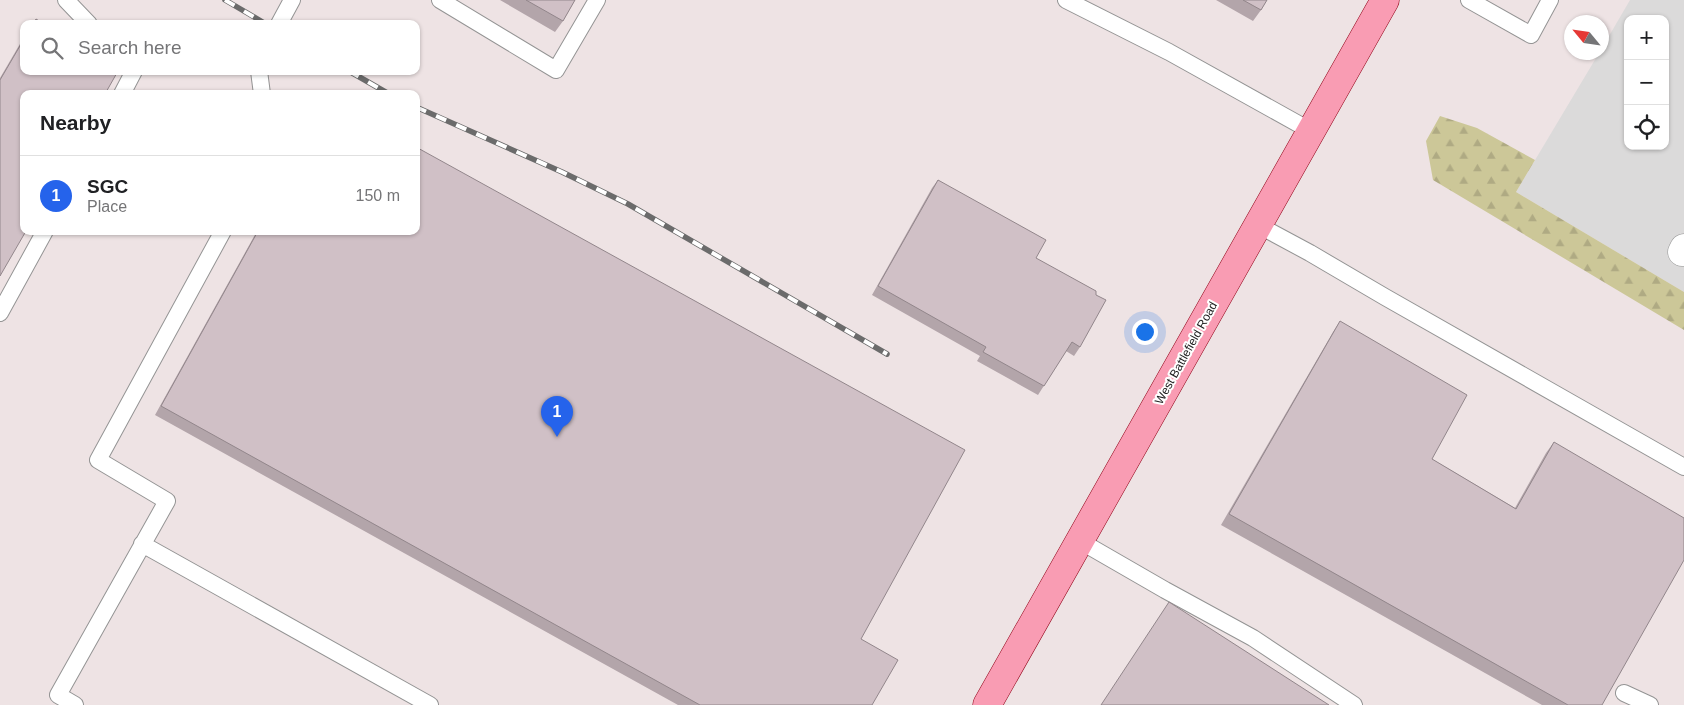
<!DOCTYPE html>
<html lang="en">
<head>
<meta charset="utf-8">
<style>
  body { margin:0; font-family:Arial,sans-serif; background:#f6f6f6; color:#202124 }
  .controls { position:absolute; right:15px; top:15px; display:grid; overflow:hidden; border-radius:10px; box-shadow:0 1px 4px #0004 }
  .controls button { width:45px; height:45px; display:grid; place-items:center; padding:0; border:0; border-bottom:1px solid #e0e0e0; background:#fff; color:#202124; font:25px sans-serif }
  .compass { position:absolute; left:1564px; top:15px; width:45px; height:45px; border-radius:50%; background:#fff; box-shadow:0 1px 4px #0004; rotate:299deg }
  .you { position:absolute; left:1144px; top:331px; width:18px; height:18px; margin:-12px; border:4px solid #fff; border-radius:50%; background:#1a73e8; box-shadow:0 0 0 8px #1a73e833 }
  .badge { display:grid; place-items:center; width:32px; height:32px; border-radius:50%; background:#2563eb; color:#fff; font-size:16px; font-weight:700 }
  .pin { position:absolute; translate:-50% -41px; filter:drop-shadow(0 1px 2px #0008) }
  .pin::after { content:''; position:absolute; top:26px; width:18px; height:15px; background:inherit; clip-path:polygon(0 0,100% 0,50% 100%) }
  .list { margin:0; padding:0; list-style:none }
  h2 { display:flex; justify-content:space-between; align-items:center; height:65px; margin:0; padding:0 20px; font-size:21px }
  h2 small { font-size:16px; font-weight:400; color:#757577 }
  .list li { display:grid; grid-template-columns:32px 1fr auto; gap:15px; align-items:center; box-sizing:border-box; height:80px; padding:0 20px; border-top:1px solid #e0e0e0 }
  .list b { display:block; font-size:19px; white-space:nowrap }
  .list p { margin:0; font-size:16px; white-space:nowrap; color:#757577 }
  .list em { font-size:16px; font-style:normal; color:#757577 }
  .icon { flex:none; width:28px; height:28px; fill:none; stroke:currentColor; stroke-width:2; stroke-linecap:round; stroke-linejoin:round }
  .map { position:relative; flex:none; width:1684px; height:705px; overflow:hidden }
  .search { position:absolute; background:#fff; box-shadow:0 1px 4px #0004; left:20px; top:20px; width:400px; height:55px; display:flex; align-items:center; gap:12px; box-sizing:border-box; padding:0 18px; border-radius:10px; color:#757577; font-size:19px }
  .panel { position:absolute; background:#fff; box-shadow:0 1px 4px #0004; left:20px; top:90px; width:400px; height:145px; border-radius:10px }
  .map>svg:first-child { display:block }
  .residential { fill:#dbdada; fill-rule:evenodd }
  .forest { fill:url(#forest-firs) }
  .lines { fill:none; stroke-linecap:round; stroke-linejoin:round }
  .lane-casing { stroke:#949494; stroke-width:18 }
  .street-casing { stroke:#949494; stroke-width:29 }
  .primary-casing { stroke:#910418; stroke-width:29 }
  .lane { stroke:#fff; stroke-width:16 }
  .street { stroke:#fff; stroke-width:28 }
  .primary { stroke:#f99cb3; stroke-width:28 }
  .rail-casing { stroke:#6b6b6b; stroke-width:5.5 }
  .rail { stroke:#fff; stroke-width:4; stroke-dasharray:11; stroke-linecap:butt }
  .wall { fill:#b3a5aa }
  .building { fill:#d0c0c6; stroke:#92868b }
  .labels { text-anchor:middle; stroke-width:4; stroke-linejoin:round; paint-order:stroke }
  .street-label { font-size:12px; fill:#1d1d1d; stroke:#fff }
</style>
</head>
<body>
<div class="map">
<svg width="1684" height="705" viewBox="0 0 1684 705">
  <defs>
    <pattern id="forest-firs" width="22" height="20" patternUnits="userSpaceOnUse" patternTransform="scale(1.25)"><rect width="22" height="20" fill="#ccc798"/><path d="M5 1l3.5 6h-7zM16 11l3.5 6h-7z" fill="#afaa83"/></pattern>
  </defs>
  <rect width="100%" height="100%" fill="#eee3e4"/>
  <path class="residential" d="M1630 0H1684V292L1516 192 1599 53 1602 52V48ZM1628 19H1665V146H1628Z"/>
  <path class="forest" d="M1440 116 1477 128 1535 160 1516 192 1684 292V330L1433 180 1426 141Z"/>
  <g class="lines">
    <g class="lane-casing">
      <path id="lane" d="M66 0 89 24
        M440 0 556 70 597 0
        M1066 0 1169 52 1311 131
        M1469 0 1531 35 1550 0
        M279 24 292 0
        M259 71 262 94
        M122 94 134 71
        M1258 225 1310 253 1385 297 1684 467
        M0 313 45 231
        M1080 541 1165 590 1253 638 1354 705
        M142 544 430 705
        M1624 693 1650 705
        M75 705 58 695 167 501 98 460 223 231"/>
    </g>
    <g class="street-casing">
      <path id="street" d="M1682 252 1684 248"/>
    </g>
    <g class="primary-casing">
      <path id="primary" d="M987 705 1385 0"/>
    </g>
    <use href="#lane" class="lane"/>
    <use href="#street" class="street"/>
    <use href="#primary" class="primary"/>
    <g class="rail-casing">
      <path id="rail" d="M225 0 266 24
        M349 71 389 94
        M416 107 562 172 628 204 887 354"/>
    </g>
    <use href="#rail" class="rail"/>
  </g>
  <path class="wall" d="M500 0H575L563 21 555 32Z
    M1216 0H1267L1261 10 1253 21Z
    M24 37V71L0 276V78Z
    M938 180 1036 258 1080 347 1074 356 1066 351 1038 395 977 361 980 356 872 295 932 188Z
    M257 231H416L861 639 872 705H678L155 415Z
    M1340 321 1432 459 1515 508 1546 453 1554 442 1602 705H1542L1221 525 1333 332Z"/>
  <path class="building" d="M526 0H575L563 21Z
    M1243 0H1267L1261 10Z
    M36 19 44 24H33Z
    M24 39V71H118L105 94H24V231H26L0 276V80Z
    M416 147 965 450 861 639 898 660 872 705H700L161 406 258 231H416Z
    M938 180 1046 240 1036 258 1096 291V295L1106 300 1080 347 1072 342 1044 386 983 352 986 347 878 286Z
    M1340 321 1467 395 1432 459 1516 509 1554 442 1684 518V560L1602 705H1568L1229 514Z
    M1169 602 1329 705H1101Z"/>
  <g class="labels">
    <g class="street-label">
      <text transform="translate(1186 353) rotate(-61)" y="4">West Battlefield Road</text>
    </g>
  </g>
</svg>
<div class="controls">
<button>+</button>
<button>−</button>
<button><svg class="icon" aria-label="locate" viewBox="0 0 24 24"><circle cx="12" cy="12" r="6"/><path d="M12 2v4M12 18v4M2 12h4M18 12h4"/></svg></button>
</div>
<svg class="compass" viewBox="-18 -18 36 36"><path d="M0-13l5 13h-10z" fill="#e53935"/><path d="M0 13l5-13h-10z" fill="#757577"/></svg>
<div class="you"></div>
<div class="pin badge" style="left:557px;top:437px">1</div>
<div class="search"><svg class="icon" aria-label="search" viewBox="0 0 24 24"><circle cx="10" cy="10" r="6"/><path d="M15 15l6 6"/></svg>Search here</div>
<section class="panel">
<h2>Nearby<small></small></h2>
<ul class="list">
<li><span class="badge">1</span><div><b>SGC</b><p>Place</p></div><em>150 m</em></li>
</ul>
</section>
</div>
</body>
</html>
